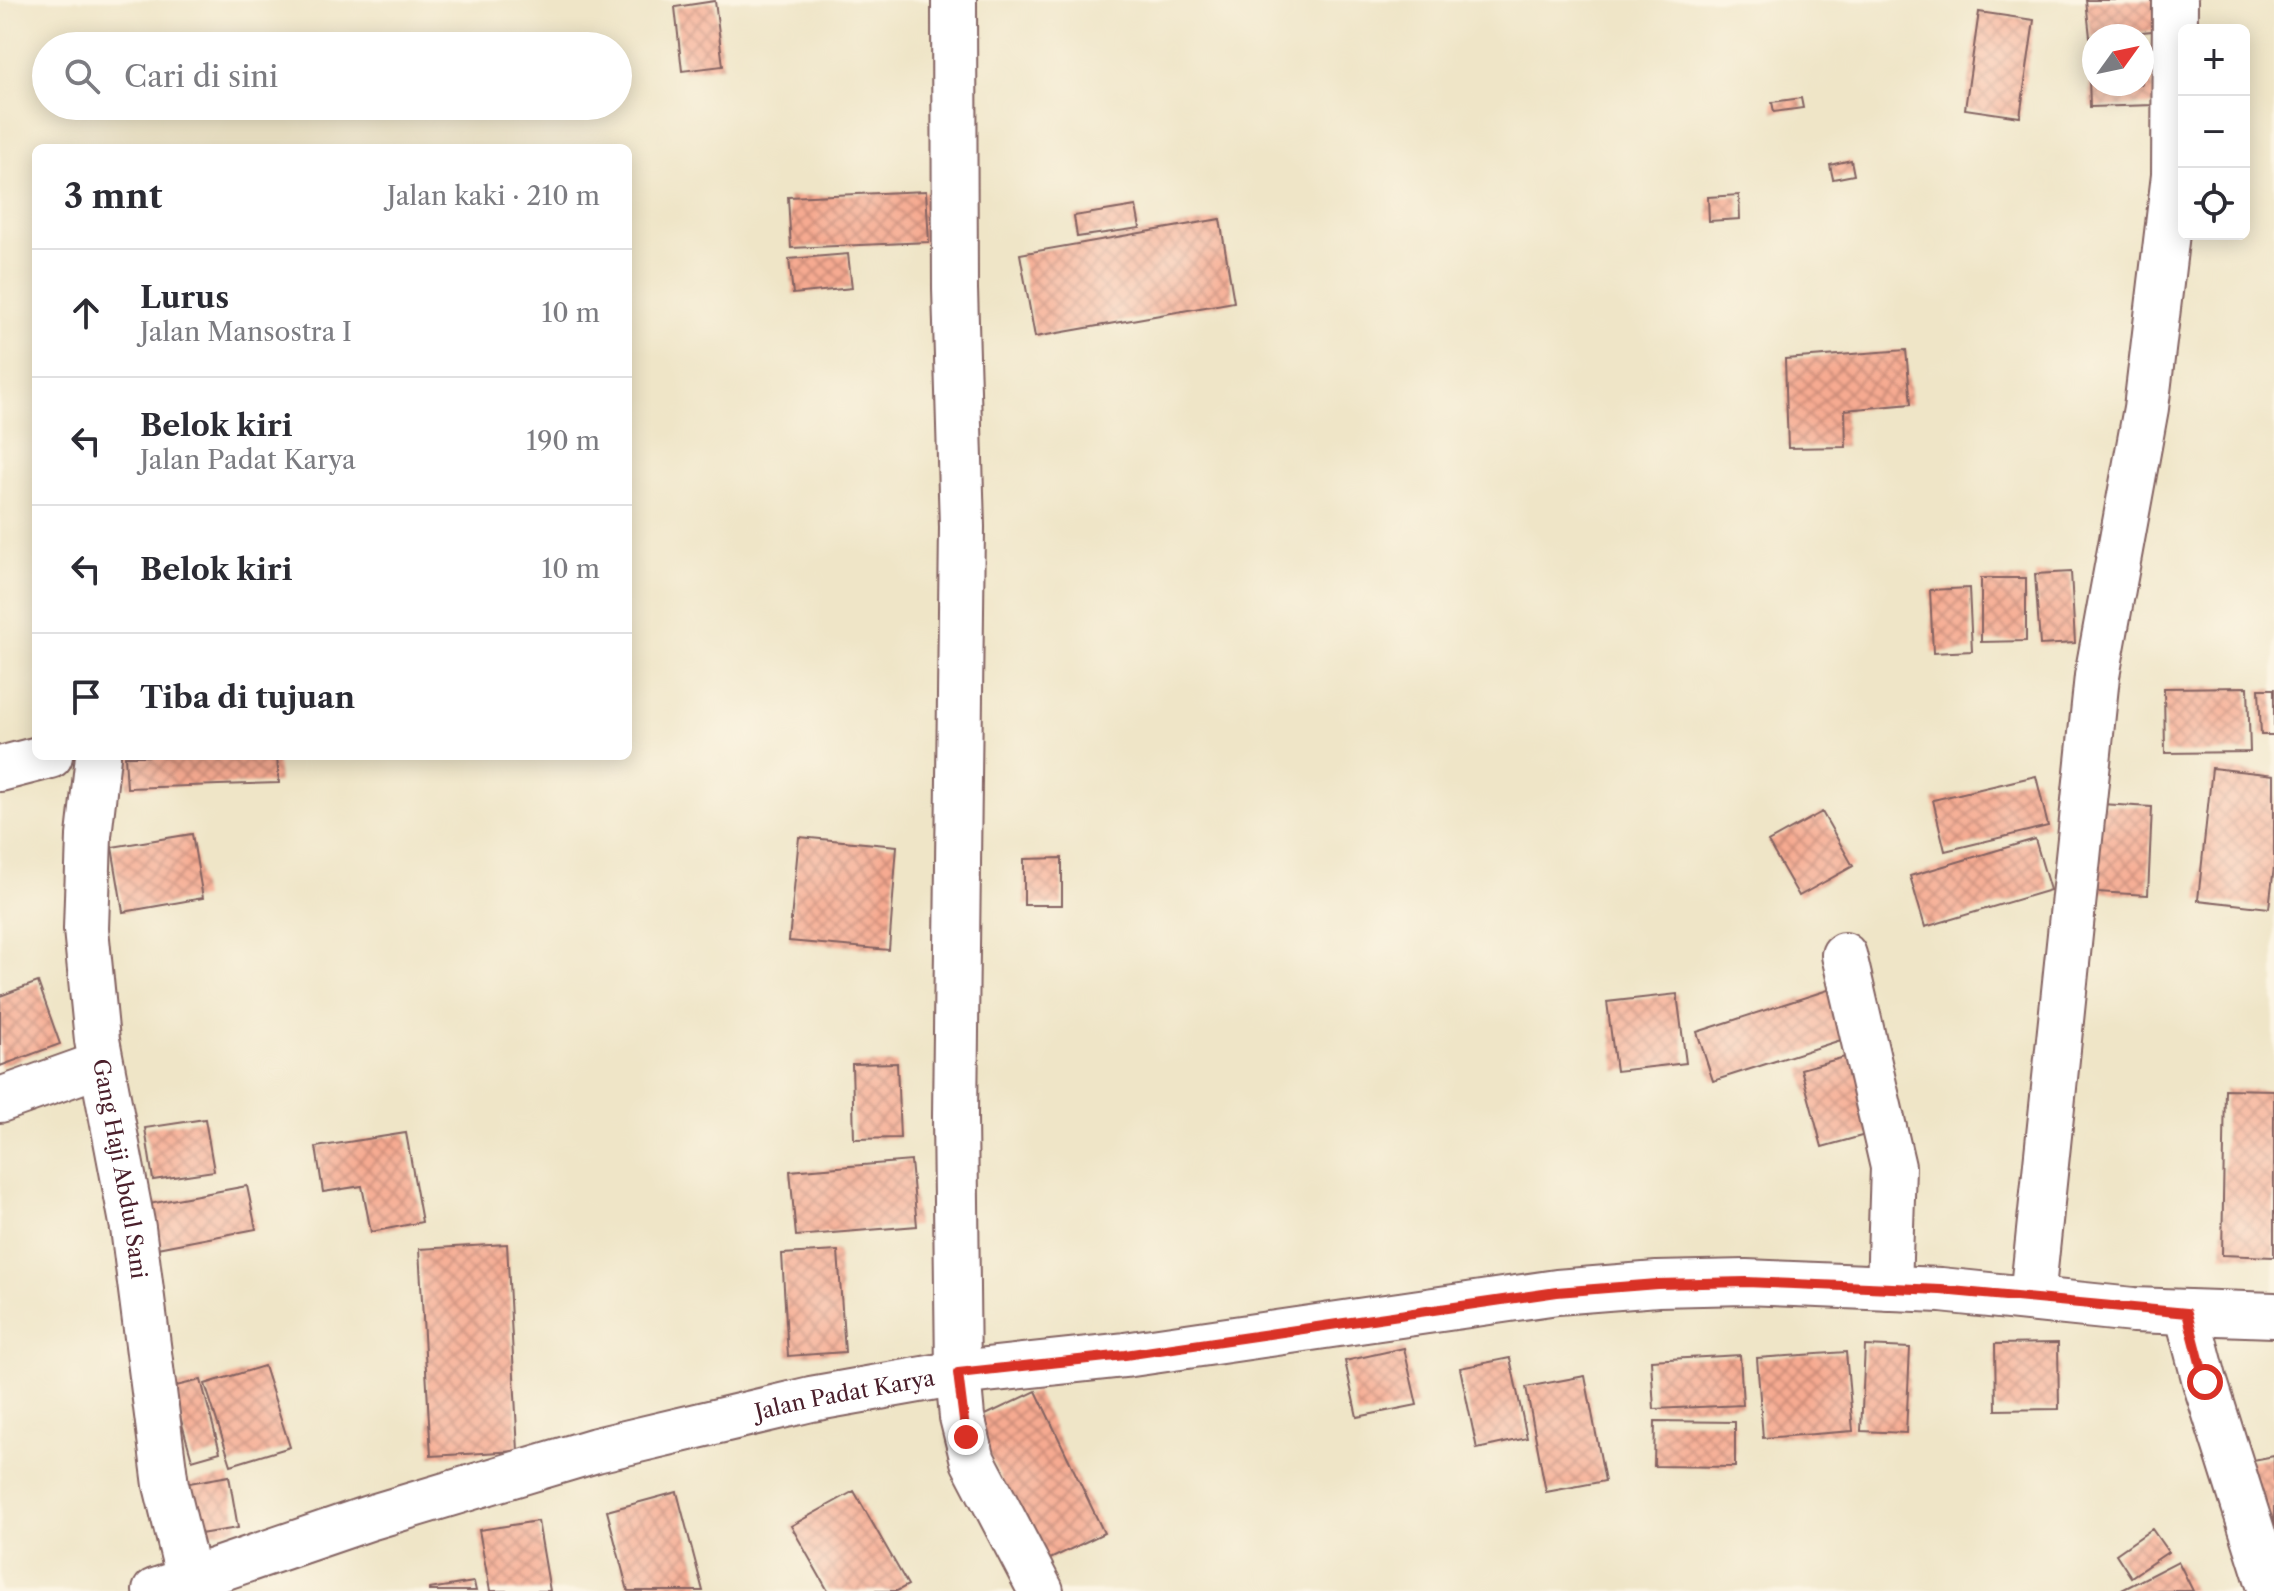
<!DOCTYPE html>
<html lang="id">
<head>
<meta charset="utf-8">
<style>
  body { margin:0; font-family:"Libre Caslon Text",serif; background:#f2f2f3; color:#2b2b33 }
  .controls { position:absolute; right:24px; top:24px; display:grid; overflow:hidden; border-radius:12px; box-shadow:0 4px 20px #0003 }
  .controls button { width:72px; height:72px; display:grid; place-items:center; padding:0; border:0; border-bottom:2px solid #e1e1e2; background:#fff; color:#2b2b33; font:40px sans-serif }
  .compass { position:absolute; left:2082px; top:24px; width:72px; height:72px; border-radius:50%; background:#fff; box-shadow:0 4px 20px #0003; rotate:57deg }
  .stop { position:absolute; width:24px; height:24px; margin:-18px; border:6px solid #d93025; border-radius:50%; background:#fff }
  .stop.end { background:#d93025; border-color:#fff; box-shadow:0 2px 8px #0008 }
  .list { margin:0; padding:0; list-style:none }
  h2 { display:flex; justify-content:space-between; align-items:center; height:104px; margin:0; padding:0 32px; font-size:34px }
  h2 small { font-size:26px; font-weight:400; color:#7c7c81 }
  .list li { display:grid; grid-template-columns:52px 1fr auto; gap:24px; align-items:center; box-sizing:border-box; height:128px; padding:0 32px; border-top:2px solid #e1e1e2 }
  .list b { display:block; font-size:30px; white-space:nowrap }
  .list p { margin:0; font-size:26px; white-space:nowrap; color:#7c7c81 }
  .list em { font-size:26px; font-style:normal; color:#7c7c81 }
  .icon { flex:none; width:44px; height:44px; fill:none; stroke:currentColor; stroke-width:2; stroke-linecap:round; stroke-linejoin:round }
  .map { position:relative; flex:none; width:2274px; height:1591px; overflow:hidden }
  .search { position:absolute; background:#fff; box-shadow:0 4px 20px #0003; left:32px; top:32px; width:600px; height:88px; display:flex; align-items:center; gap:20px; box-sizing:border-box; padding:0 28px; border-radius:44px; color:#7c7c81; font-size:30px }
  .panel { position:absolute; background:#fff; box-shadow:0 4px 20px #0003; left:32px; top:144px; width:600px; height:616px; border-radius:12px }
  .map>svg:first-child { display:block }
  .building { fill:url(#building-cross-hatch) }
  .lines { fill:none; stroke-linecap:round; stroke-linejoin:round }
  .minor-casing { stroke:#846462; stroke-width:48 }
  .major-casing { stroke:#846462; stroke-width:48 }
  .minor { stroke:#fff; stroke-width:44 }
  .major { stroke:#fff; stroke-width:44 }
  .route { stroke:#d93025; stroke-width:10 }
  .labels { text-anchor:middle; stroke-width:8; stroke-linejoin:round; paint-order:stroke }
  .street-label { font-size:22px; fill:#4a1f2b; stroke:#fcf5e5 }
</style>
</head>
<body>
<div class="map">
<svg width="2274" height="1591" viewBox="0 0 2274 1591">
  <defs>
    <pattern id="building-cross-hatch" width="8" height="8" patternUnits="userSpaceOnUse" patternTransform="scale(2)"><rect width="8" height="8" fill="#f6aa91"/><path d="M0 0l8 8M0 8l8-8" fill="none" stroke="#c98a77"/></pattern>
  </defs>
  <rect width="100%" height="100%" fill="#fcf5e5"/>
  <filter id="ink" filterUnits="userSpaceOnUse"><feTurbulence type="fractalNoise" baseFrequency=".0125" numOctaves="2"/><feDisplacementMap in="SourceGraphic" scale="16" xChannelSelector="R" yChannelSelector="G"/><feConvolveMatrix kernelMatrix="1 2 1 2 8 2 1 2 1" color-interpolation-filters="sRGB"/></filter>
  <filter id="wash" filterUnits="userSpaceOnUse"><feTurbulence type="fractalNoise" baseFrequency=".006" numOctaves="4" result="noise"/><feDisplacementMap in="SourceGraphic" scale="32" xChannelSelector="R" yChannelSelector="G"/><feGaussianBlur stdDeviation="1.8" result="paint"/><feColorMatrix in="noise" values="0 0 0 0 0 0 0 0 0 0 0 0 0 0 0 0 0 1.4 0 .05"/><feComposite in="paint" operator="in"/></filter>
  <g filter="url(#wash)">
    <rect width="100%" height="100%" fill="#efe5c7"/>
    <g id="blocks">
      <path class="building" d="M2086 0H2159L2162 30 2090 37Z
        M715 1 723 66 682 71 675 7Z
        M1979 12 2034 20 2020 117 1965 109Z
        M2142 47H2152L2154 105 2090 107 2088 48H2094V84H2142Z
        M1801 98 1803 108 1774 112 1772 102Z
        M1851 160 1854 175 1833 179 1830 165Z
        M926 191 929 242 791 248 788 197Z
        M1739 195 1740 219 1709 221 1708 197Z
        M1136 206 1140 228 1077 237 1074 216Z
        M1220 219 1234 302 1035 337 1020 254Z
        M848 254 852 288 793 294 789 259Z
        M1906 350 1911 404 1845 410 1846 447 1788 448 1785 359Z
        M2071 572 2075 643 2040 645 2035 574Z
        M1981 578H2026V641L1981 642Z
        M1969 588 1972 651 1933 653 1930 590Z
        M2248 687 2250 752 2165 753 2164 688Z
        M2259 689H2274V735H2261Z
        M125 756H277L279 783 127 788Z
        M2212 768 2274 775V867L2269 908 2198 900Z
        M2036 776 2048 826 1945 851 1933 800Z
        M2101 804 2152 807 2148 895 2097 892Z
        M1822 812 1853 866 1799 896 1768 842Z
        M192 834 203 898 123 912 112 847Z
        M799 837 897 846 889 950 789 941Z
        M2035 839 2050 890 1925 927 1910 876Z
        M1062 858V905H1024V859Z
        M38 982 60 1044 0 1066V996Z
        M1831 989 1847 1038 1713 1081 1697 1032Z
        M1677 994 1686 1063 1616 1071 1607 1002Z
        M1856 1054 1876 1132 1822 1147 1801 1069Z
        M897 1063 900 1138 854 1139 852 1064Z
        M2225 1089 2274 1090V1257L2222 1255Z
        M205 1119 214 1171 153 1180 145 1128Z
        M406 1133 422 1222 371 1232 362 1186 323 1192 316 1147Z
        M911 1161 917 1226 796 1236 790 1171Z
        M247 1186 256 1229 157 1248 149 1204Z
        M507 1244 518 1451 431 1456 419 1249Z
        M838 1251 845 1352 788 1356 782 1254Z
        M2058 1343 2059 1409 1996 1410 1995 1344Z
        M1865 1346 1910 1348 1906 1433 1861 1431Z
        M1404 1348 1417 1405 1357 1417 1345 1361Z
        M1846 1352 1853 1431 1763 1438 1757 1358Z
        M1740 1355 1743 1405 1654 1409 1651 1360Z
        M1510 1358 1527 1438 1477 1449 1460 1368Z
        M264 1366 290 1447 231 1465 205 1384Z
        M1585 1376 1605 1481 1546 1492 1526 1387Z
        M201 1380 220 1452 192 1460 172 1387Z
        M1036 1391 1104 1533 1042 1563 973 1421Z
        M1655 1421 1735 1422V1467L1654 1466Z
        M2274 1456V1552L2243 1462Z
        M229 1476 238 1528 187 1536 178 1485Z
        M854 1491 908 1585 897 1591H828L791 1526Z
        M677 1492 703 1591H628L607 1511Z
        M538 1521 550 1591H490L479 1530Z
        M2152 1529 2168 1552 2131 1577 2116 1554Z
        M2178 1561 2193 1591H2120Z
        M474 1582 476 1591H429V1589Z"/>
    </g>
  </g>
  <g filter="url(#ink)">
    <use href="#blocks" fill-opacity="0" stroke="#846462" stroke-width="2"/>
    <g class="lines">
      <g class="minor-casing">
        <g id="minor">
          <path d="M954 0 955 289 962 527 955 1116 958 1373 962 1417 973 1461 1041 1591"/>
          <path id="s1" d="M98 756 89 836 86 929 97 1040 133 1228 166 1485 189 1579"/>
          <path d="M0 769 50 756"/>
          <path d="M1844 955 1893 1167 1889 1288"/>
          <path d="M0 1100 101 1064"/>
          <path d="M2032 1298 2097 676 2146 408 2174 175 2175 0"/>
          <path d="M2187 1313 2205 1382 2271 1591"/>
        </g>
      </g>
      <g class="major-casing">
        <g id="major">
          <path id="s2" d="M155 1591 369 1518 596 1450 811 1399 958 1373 1125 1355 1557 1292 1657 1284 1746 1282 1941 1290 2133 1310 2274 1315"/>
        </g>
      </g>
      <use href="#minor" class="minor"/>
      <use href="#major" class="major"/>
    </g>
  </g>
  <g class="lines" filter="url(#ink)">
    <path class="route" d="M966 1437 958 1373 1125 1355 1557 1292 1657 1284 1746 1282 1941 1290 2187 1313 2205 1382"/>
  </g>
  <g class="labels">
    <g class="street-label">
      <text dy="8" stroke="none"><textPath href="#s1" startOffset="416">Gang Haji Abdul Sani</textPath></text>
      <text dy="8" stroke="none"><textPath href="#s2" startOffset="718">Jalan Padat Karya</textPath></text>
    </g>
  </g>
</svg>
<div class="controls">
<button>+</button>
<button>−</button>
<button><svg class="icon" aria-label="locate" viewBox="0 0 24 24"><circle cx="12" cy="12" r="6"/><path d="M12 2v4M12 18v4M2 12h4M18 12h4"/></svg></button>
</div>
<svg class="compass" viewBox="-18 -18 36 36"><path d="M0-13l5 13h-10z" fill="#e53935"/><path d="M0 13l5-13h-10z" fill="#7c7c81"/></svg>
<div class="stop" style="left:2205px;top:1382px"></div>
<div class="stop end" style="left:966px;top:1437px"></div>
<div class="search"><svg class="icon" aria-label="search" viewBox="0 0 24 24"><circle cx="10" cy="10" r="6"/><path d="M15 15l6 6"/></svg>Cari di sini</div>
<section class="panel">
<h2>3 mnt<small>Jalan kaki · 210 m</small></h2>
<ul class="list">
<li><svg class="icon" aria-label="ahead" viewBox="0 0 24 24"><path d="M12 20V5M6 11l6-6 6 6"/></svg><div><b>Lurus</b><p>Jalan Mansostra I</p></div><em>10 m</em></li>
<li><svg class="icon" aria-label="left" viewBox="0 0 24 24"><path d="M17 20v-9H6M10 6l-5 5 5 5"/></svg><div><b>Belok kiri</b><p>Jalan Padat Karya</p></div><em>190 m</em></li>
<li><svg class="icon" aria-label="left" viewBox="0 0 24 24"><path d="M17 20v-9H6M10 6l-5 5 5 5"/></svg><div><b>Belok kiri</b></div><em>10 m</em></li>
<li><svg class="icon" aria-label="arrive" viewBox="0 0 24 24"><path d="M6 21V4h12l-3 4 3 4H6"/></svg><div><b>Tiba di tujuan</b></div></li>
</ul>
</section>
</div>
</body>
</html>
